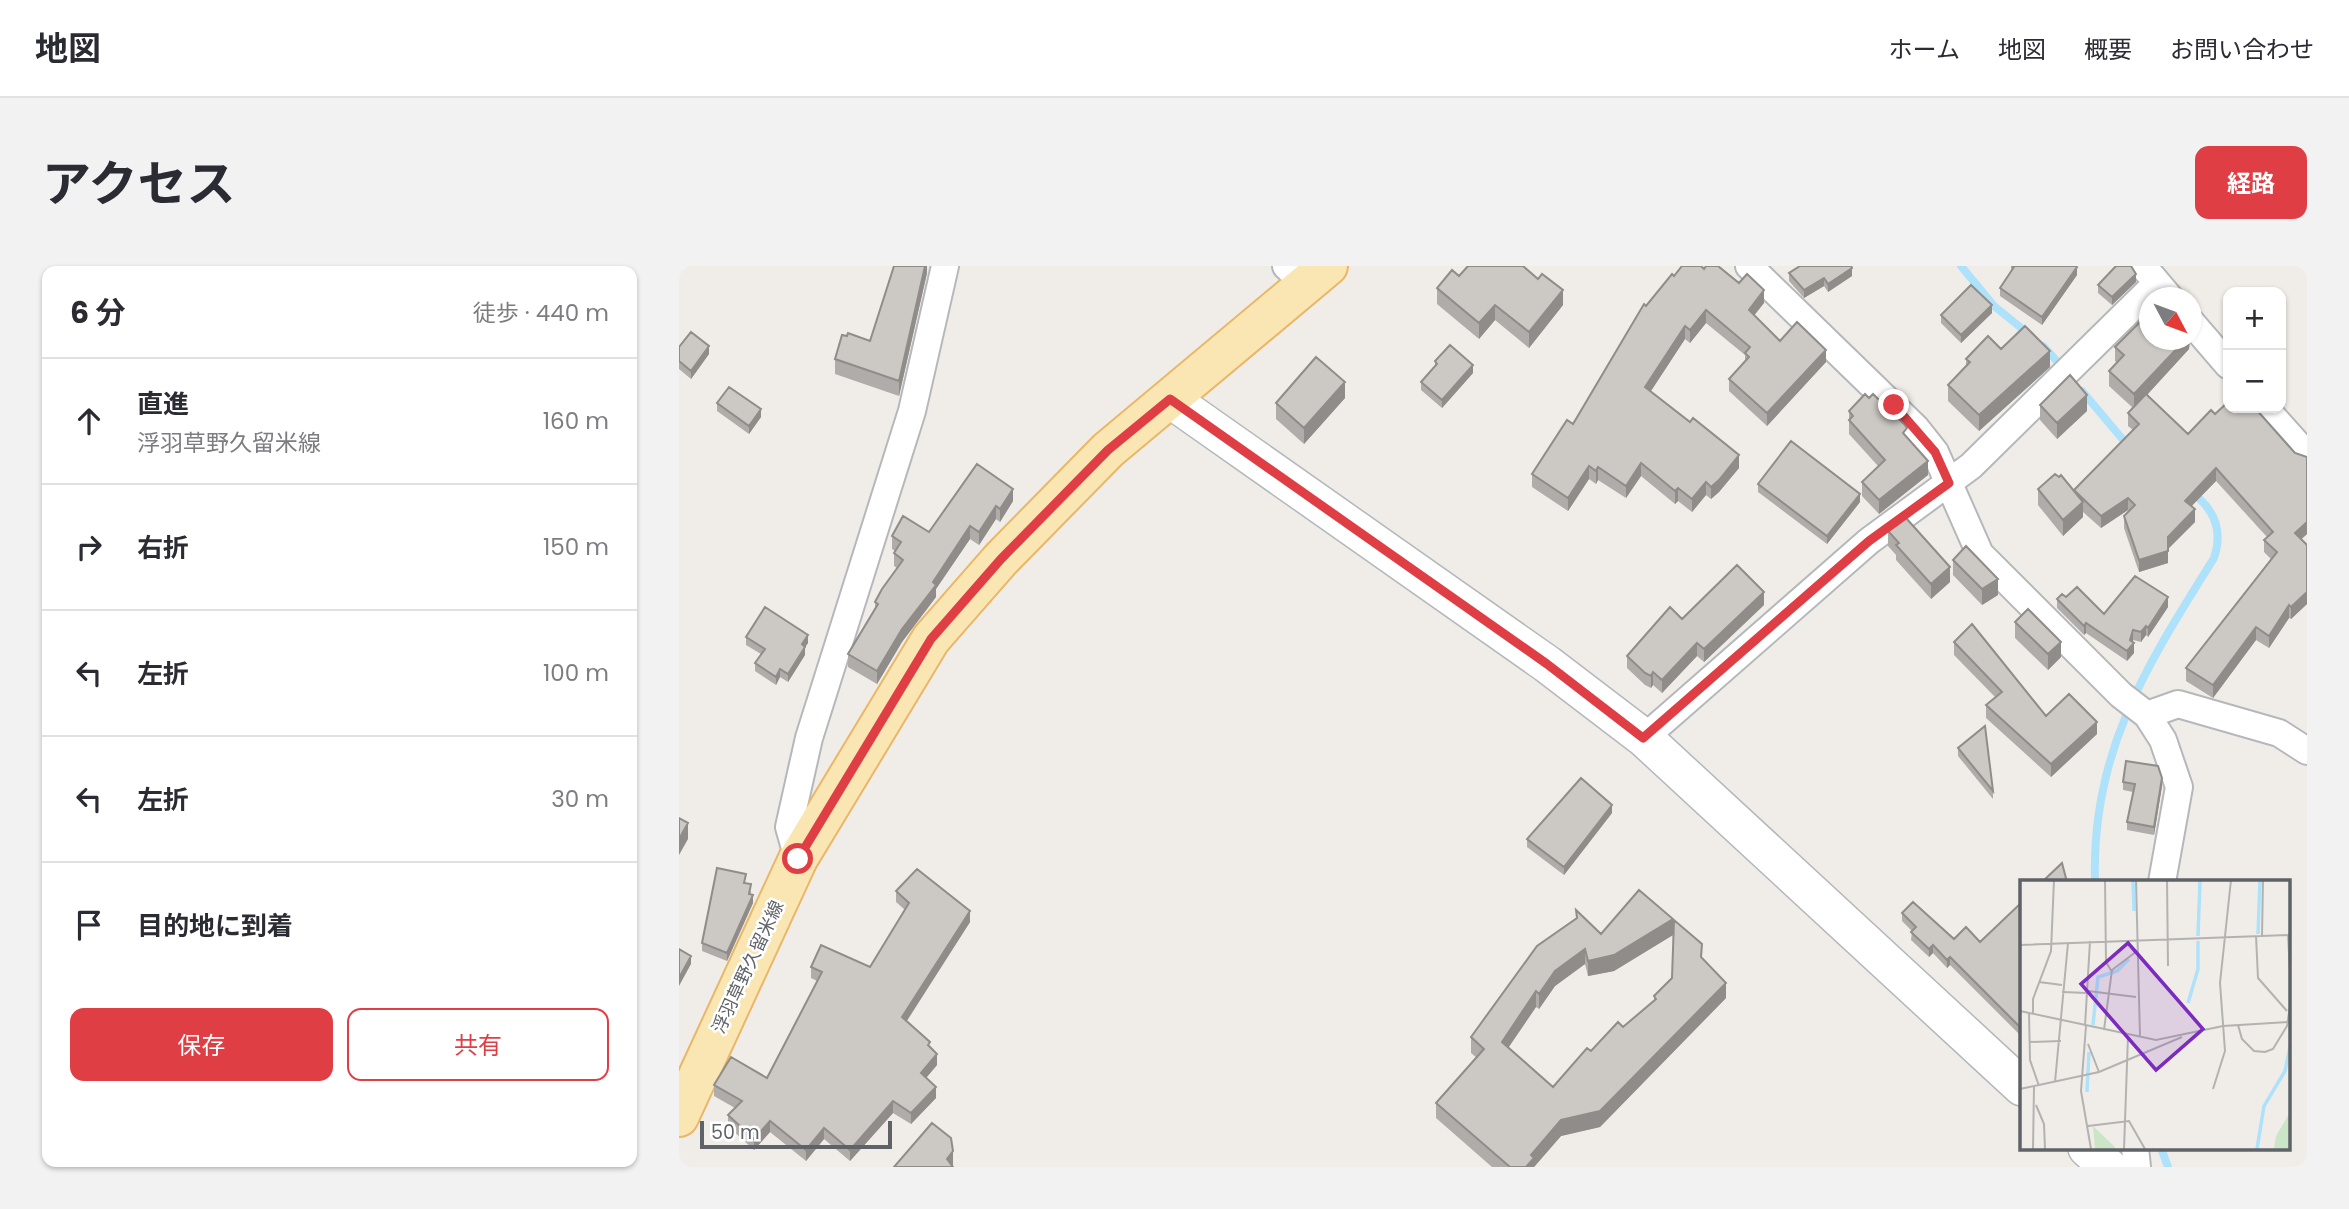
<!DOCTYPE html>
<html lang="ja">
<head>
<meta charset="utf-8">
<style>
  body { margin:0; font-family:Poppins,"Noto Sans JP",sans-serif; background:#f2f2f3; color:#2b2b33 }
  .controls { position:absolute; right:21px; top:21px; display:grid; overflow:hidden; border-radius:14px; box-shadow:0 2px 5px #0004 }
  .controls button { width:63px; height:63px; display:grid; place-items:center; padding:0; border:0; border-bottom:2px solid #e1e1e2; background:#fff; color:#2b2b33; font:35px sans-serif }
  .compass { position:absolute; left:1460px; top:21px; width:63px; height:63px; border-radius:50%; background:#fff; box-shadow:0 2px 5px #0004; rotate:131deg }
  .scale { position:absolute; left:21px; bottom:18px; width:192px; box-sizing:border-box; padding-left:7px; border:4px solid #5f6367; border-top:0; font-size:19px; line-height:24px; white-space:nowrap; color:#5f6367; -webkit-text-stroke:5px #fff; paint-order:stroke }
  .stop { position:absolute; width:21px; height:21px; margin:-16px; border:5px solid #e03e45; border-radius:50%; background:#fff }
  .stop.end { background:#e03e45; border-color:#fff; box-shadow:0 2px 7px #0008 }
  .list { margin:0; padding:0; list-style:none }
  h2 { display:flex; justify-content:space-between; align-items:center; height:91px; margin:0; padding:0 28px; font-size:30px }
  h2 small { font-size:23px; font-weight:400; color:#7c7c81 }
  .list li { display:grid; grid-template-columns:46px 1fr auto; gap:21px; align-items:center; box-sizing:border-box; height:126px; padding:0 28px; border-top:2px solid #e1e1e2 }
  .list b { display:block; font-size:26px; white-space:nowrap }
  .list p { margin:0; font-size:23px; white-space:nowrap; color:#7c7c81 }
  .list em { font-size:23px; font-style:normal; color:#7c7c81 }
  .actions { display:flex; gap:14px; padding:21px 28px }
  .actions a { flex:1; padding:16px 0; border:2px solid #e03e45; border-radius:14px; text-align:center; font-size:24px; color:#e03e45 }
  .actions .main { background:#e03e45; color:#fff }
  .icon { flex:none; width:38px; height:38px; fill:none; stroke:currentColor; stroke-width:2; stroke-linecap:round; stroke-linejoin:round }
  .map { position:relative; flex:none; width:1628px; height:901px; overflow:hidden; border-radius:14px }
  header { display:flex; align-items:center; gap:42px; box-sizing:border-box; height:98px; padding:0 35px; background:#fff; border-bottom:2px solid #e1e1e2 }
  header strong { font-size:33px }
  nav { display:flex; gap:38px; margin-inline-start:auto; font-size:24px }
  .intro { display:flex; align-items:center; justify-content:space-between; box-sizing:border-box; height:168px; padding:0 42px }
  h1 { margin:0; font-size:49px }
  .button { padding:18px 32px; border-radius:14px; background:#e03e45; color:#fff; font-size:24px; font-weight:700 }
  main { display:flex; gap:42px; padding:0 42px }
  aside { flex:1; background:#fff; border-radius:14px; box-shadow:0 2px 5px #0004 }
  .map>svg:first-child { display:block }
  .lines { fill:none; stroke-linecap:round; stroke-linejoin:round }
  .stream { stroke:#aee2fa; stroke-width:8 }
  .street-casing { stroke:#b5b8bb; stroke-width:30 }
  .secondary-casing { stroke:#b4b7bb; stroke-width:40 }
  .primary-casing { stroke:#eab667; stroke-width:42 }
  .street { stroke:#fff; stroke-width:26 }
  .secondary { stroke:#fff; stroke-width:37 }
  .primary { stroke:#fae6b3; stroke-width:38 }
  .wall { fill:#afaca9 }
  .shaded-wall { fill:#8f8c89 }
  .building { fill:#ccc8c4; stroke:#8f8c89; stroke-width:2 }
  .route { stroke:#e03e45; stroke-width:9 }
  .labels { text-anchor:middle; stroke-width:5; stroke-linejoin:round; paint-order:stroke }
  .street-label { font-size:18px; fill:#5f6367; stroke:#fff }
  .inset-river { fill:none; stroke:#aee2fa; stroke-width:3.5 }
  .inset-road { fill:none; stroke:#b2b2b0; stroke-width:2 }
  .view { fill:#7b2cbf; fill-opacity:0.15; stroke:#7b2cbf; stroke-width:3.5 }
  .inset-edge { fill:none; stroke:#5f6367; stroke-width:3.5 }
</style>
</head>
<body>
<header>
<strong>地図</strong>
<nav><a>ホーム</a><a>地図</a><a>概要</a><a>お問い合わせ</a></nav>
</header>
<div class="intro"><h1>アクセス</h1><a class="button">経路</a></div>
<main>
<aside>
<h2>6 分<small>徒歩 · 440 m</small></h2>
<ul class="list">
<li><svg class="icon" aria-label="ahead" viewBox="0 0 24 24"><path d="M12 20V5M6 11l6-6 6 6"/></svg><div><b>直進</b><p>浮羽草野久留米線</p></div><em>160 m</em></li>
<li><svg class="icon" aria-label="right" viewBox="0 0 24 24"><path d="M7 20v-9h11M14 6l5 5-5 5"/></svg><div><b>右折</b></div><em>150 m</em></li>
<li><svg class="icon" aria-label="left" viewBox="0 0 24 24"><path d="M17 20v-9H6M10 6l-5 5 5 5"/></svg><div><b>左折</b></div><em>100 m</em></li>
<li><svg class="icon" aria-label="left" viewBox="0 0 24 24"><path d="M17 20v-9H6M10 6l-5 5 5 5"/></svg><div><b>左折</b></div><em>30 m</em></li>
<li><svg class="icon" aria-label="arrive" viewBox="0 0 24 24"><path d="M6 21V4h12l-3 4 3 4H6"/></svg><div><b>目的地に到着</b></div></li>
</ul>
<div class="actions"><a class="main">保存</a><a>共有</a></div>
</aside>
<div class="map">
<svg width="1628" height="901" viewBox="0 0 1628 901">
  <rect width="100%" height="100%" fill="#f0ede8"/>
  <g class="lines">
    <path class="stream" d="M1282 0 1315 40 1351 69
      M1364 80 1386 104
      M1403 125 1451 182
      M1416 616C1412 485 1468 399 1535 292 1544 265 1536 243 1512 226
      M1482 882 1489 901"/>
    <g class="street-casing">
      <path id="street" d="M607 0 626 18
        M1070 0 1237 162 1256 186 1301 288 1442 429 1468 449 1484 474 1500 521 1483 616
        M1464 0 1491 32
        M1512 56 1549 99
        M1586 142 1628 189
        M1468 449 1499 438 1600 467 1628 485
        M965 472 1190 275 1292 200 1478 17
        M119 593 110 561 130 472 233 145 266 0
        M1456 882 1458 901"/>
    </g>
    <g class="secondary-casing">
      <path id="secondary" d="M491 133 868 398 965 472 1343 821
        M1408 882 1429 901"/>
    </g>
    <g class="primary-casing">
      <path id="primary" d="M0 851 119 593 252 373 322 293 429 184 649 0"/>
    </g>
    <use href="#street" class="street"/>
    <use href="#secondary" class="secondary"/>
    <use href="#primary" class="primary"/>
  </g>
  <path class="wall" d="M248 0V7L220 130 156 108V93L191 75Z
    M1174 0 1172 1 1173 10 1149 26 1145 20 1125 32 1110 15V7Z
    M1332 0 1398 9 1363 59 1321 30V22L1332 5Z
    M1025 3 1085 37 1075 49 1101 75 1147 96 1088 160 1050 125V113L1066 96V89L1027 57 1011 77 1006 73 972 125 1060 202 1040 226 1032 233 1027 229 1013 246 999 235 996 238 962 210 947 232 919 214 917 218 910 213 889 245 853 221V208L894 158 967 40 995 10Z
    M780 10 884 39 850 82 816 54 800 73 758 38V22Z
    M1457 16 1433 39 1419 27V19Z
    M1313 47 1282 77 1262 57V49Z
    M1511 74 1510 83 1468 129 1509 168 1536 148 1616 187 1628 191V268L1622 273 1628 279V338L1612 353 1610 352 1590 382 1577 374 1534 432 1507 415V402L1592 293 1585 286V274L1588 271 1537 215 1512 240 1516 256 1489 283V297L1460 306 1445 262V250L1450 245 1449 244 1422 262 1404 246V251L1384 270 1359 239V223L1395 224 1454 164 1449 160V147L1454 142 1430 120V105L1438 97 1436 95V81Z
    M0 81 30 88 12 113 0 103Z
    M1322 83 1371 101 1300 165 1269 135V119L1287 100V93Z
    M756 95 794 107 763 142 742 124V116L756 101Z
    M666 132 625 178 597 153V137Z
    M38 137 82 151 70 168 38 145Z
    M1361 139 1408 145 1378 173 1361 154Z
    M1170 145 1228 172 1249 209 1200 248 1183 230V216L1199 200 1170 168Z
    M298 198 334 235 321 256 317 253 300 279 291 273 257 323V331L223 376 198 418 169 401V388L196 343V336L218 302 215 300V287L216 285 213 283V270L250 266Z
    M1079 218 1181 236 1148 278 1079 226Z
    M1209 265 1271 316 1252 333 1217 294V289L1209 280Z
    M1274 294 1319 329 1303 339 1274 309Z
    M1387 331 1425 348 1489 341 1469 371 1467 369 1462 376 1454 374 1455 387 1448 395 1407 367 1405 369 1378 342V333Z
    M1085 339 1025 396 1018 390 983 427 974 419 972 422 966 419 948 402V390L1003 353Z
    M1336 356 1382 391 1369 404 1336 372Z
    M67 371 129 377 126 381V389L109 416 101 411 97 419 76 405V397L82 388 67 379Z
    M1275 376 1367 450 1418 468 1372 511 1307 452V439L1316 431 1275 389Z
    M1279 482 1314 525V533L1279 490Z
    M1444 516 1483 520 1475 569 1448 564V556L1454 526 1444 524Z
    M933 547 885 609 848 581V573Z
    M66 617 72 626 71 629 74 637 48 695 23 685V677Z
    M217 625 291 656 228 755 251 782 258 799 247 812 257 832 232 858 214 847 171 895 145 873 127 895 91 866 75 884 49 860V849L56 842 35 830V819L88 812 138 715 132 712V701H191L226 644 217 636Z
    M1343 636V771L1271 699 1268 702 1254 687 1250 691 1232 674 1233 665 1223 655V647L1275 673 1301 676Z
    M897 644 922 668 994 669 935 705 909 710 906 698 876 720 860 743 857 741 829 782 874 821 912 785 944 761 975 735V730L1023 692 1047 732 921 861 882 870 855 901H813L757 852V837L798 792 792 787V771L897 653Z"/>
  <path class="shaded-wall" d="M246 0H248V7L220 130V115Z
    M1398 1V9L1363 59V51Z
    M1173 2V10L1149 26V18Z
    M1457 8V16L1433 39V31Z
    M1145 12V20L1125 32V24Z
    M884 24V39L850 82V66Z
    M1085 24V37L1070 56V44Z
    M816 39V54L800 73V57Z
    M1313 39V47L1282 77V69Z
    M1027 44V57L1011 77V64Z
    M1006 60V73L966 134V121Z
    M1506 74H1511L1510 83 1455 143V128Z
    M30 80V88L12 113V105Z
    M1147 84V96L1088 160V147Z
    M1371 85V101L1300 165V149Z
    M794 99V107L763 142V134Z
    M666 116V132L625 178V162Z
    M1408 129V145L1378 173V157Z
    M82 143V151L70 168V160Z
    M1060 189V202L1040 226 1032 233V221Z
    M1249 195V209L1200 248V234Z
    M962 197V210L947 232V220Z
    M910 200V213L889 245V232Z
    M919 201V214L917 218V205Z
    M1537 202V215L1506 247V235Z
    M1027 216V229L1013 246V233Z
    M999 222V235L996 238V225Z
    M334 223V235L321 256V243Z
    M1181 228V236L1148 278V270Z
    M1449 232V244L1422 262V250Z
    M1404 236V251L1384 270V254Z
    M317 240V253L300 279V266Z
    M1516 243V256L1489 283V271Z
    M1628 256V268L1616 279V267Z
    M291 260V273L257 323V331L223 376 198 418V405L223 363Z
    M1489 285V297L1460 306V294Z
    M1271 301V316L1252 333V318Z
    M1319 313V329L1303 339V323Z
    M1085 326V339L1025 396V383Z
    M1628 326V338L1612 353V341Z
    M1489 331V341L1469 371V362Z
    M1610 339V352L1590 382V370Z
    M1407 357V367L1405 369V360Z
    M1467 360V369L1462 376V366Z
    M1577 361V374L1534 432V419Z
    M1454 364V374L1452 381 1455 377V387L1448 395V385Z
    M129 369V377L126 381V389L109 416V408L123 378Z
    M1382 376V391L1369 404V388Z
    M1018 377V390L983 427V414Z
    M101 403V411L97 419V411Z
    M974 406V419L972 422V410Z
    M1418 456V468L1372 511V498Z
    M1483 512V520L1475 569V561Z
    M933 539V547L885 609V601Z
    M9 557V573L0 589V573Z
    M74 629V637L48 695V687Z
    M291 645V656L223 762V751Z
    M994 653V669L935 705 909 710V695Z
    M1254 679V687L1250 691V683Z
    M906 683V698L876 720 860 743V728L876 705Z
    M12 690V698L0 720V712Z
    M1271 691V699L1268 702V694Z
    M1047 717V732L921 861 882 870 855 901H847L852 889 882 854Z
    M857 725V741L823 791V776Z
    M258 788V799L242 818V807Z
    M257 821V832L232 858V847Z
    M214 835V847L171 895V884Z
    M91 855V866L75 884V873Z
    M145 862V873L127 895V884Z
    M274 885V901L268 893Z"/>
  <path class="building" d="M215 0H246L220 115 156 93 163 69 168 70 169 67 191 75Z
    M789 0H844L859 13 863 8 884 24 850 66 816 39 800 57 758 22 773 4 780 10Z
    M1003 0H1022L1025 3 1027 0H1039L1060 17 1068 8 1085 24 1070 44 1101 75 1118 56 1147 84 1088 147 1050 113 1070 91 1066 87 1071 81 1027 44 1011 64 1006 60 966 121 1011 156 1014 152 1060 189 1040 214 1032 221 1027 216 1013 233 999 222 996 225 962 197 947 220 919 201 917 205 910 200 889 232 853 208 888 154 894 158 965 38 967 40 993 8 995 10Z
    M1121 0H1172L1173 2 1149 18 1145 12 1125 24 1110 7Z
    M1333 0H1397L1398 1 1363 51 1321 22 1335 1Z
    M1437 0H1452L1457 8 1433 31 1419 19Z
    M1292 19 1313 39 1282 69 1262 49Z
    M1471 46V74H1506L1455 128 1430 105 1445 89 1436 81Z
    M1346 60 1371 85 1300 149 1269 119 1291 96 1287 93 1309 70 1322 83Z
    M12 66 30 80 12 105 0 95V81Z
    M771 79 794 99 763 134 742 116 758 98 756 95Z
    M637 91 666 116 625 162 597 137Z
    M1391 109 1408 129 1378 157 1361 139Z
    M50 121 82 143 70 160 38 137Z
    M1186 128 1190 132 1194 128 1225 158 1228 162 1224 167 1249 195 1200 234 1183 216 1206 194 1170 154 1174 150 1170 145Z
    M1467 128 1509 168 1532 144 1536 148 1549 136V142H1576L1616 187 1628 191V256L1616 267 1628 279V326L1612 341 1610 339 1590 370 1577 361 1534 419 1507 402 1598 286 1585 274 1594 266 1537 202 1506 235 1516 243 1489 271V285L1460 294 1445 250 1456 239 1449 232 1422 250 1395 224 1460 158 1449 147Z
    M1112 175 1181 228 1148 270 1079 218Z
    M298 198 334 223 321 243 317 240 300 266 291 260 254 316 257 319 223 363 198 405 169 388 199 338 196 336 203 323 224 294 215 287 222 276 213 270 224 250 250 266Z
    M1376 208 1380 211 1382 209 1404 236 1384 254 1359 223Z
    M1227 252 1271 301 1252 318 1217 279 1220 277 1209 265Z
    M1287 280 1319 313 1303 323 1274 294Z
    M1058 299 1085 326 1025 383 1018 377 983 414 974 406 972 410 966 407 948 390 991 341 1003 353Z
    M1456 310 1489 331 1469 362 1467 360 1462 366 1454 364 1451 374 1455 377 1448 385 1407 357 1405 360 1378 333 1383 328 1387 331 1398 321 1425 348Z
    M86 341 129 369 123 378 126 381 109 408 101 403 97 411 76 397 86 383 67 371Z
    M1349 343 1382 376 1369 388 1336 356Z
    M1293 358 1367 450 1390 428 1418 456 1372 498 1307 439 1323 426 1275 376Z
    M1306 460 1314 525 1279 482Z
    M1447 495 1479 500 1483 512 1475 561 1448 556 1456 518 1444 516Z
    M902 512 933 539 885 601 848 573Z
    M0 552 9 557 0 573Z
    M1383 597 1388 616H1363Z
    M38 602 67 608 65 617 72 618 70 628 74 629 48 687 23 677Z
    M238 603 291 645 223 751 251 776 249 779 258 788 242 807 257 821 232 847 214 835 171 884 145 862 127 884 91 855 75 873 49 849 63 835 35 819 52 791 88 812 143 706 132 701 142 679 191 701 230 637 217 625Z
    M960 624 994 653 935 689 909 695 906 683 876 705 860 728 857 725 823 776 874 821 908 782 912 785 939 756 944 761 977 733 975 730 993 712 995 654 1023 678 1022 691 1047 717 921 845 882 854 852 889 855 892 847 901H831L757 837 805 783 792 771 858 680 898 652 897 644 922 668Z
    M1234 636 1275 673 1287 661 1301 676 1343 636V763L1271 691 1268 694 1254 679 1250 683 1232 666 1237 661 1223 647Z
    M0 683 12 690 0 712Z
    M253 857 272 872 274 885 268 893 274 901H215Z"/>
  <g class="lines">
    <path class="route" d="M119 593 252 373 322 293 429 184 491 133 868 398 964 472 1190 275 1270 217 1256 186 1215 139"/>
  </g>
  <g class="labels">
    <g class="street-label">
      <text transform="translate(69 701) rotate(-65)" y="6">浮羽草野久留米線</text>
    </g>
  </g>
  <g transform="translate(1341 614)">
    <rect width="270" height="270" fill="#f0ede8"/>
    <path d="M269 234V269H254L256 256ZM73 246 94 266 96 269H75Z" fill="#cae6c6"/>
    <path class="inset-river" d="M113 0 114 31M238 54 240 0M178 56 180 0M168 123 178 89V61M73 145 78 97 97 91 109 79M67 212 69 172M237 269 244 226 265 191 270 167"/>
    <path class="inset-road" d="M85 0 86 82 92 92M116 0 120 157M147 0 148 86M268 55 270 92M236 56 238 98 267 131M242 56 243 0M0 65 270 55M19 102 42 105M68 111 116 117M42 112 68 113M0 131 136 160 203 146 270 142M9 133 10 180 19 206M13 133V119L31 71 34 0M218 145 222 159 234 171 245 172 253 169 267 146 270 126M65 146 70 61M66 146 61 211 71 269M84 150 92 90 117 71M9 162 41 161M68 164 79 192M35 202 48 63M0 209 79 192 162 157M193 209 205 171 200 103 211 0M16 225 24 244 25 269M68 246 109 241 125 269M13 269 14 207M104 269 108 156"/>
    <path class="view" d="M108 63 183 149 136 190 61 104Z"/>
    <rect width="270" height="270" class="inset-edge"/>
  </g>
</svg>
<div class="controls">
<button>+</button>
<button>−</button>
</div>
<svg class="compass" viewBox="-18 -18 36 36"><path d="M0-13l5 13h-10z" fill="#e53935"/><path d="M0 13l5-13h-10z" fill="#7c7c81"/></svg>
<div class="scale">50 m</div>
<div class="stop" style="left:119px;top:593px"></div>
<div class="stop end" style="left:1215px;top:139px"></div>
</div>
</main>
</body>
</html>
